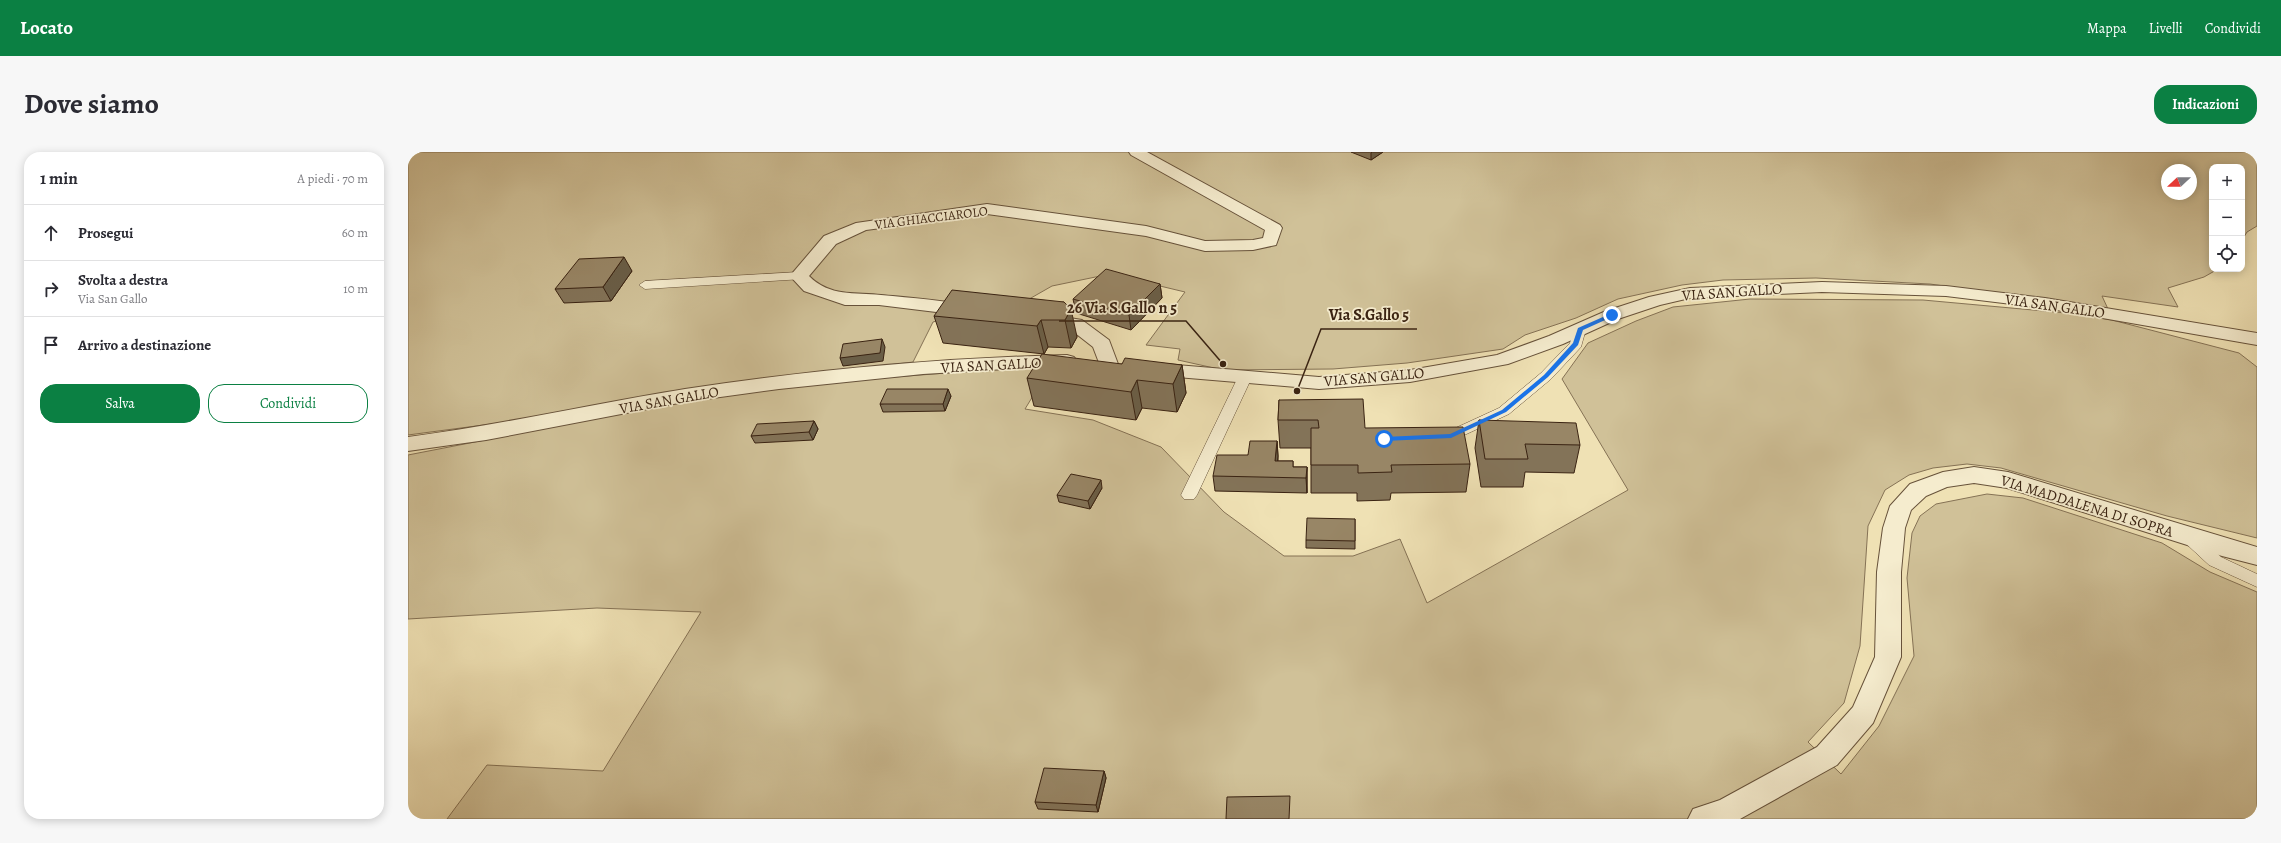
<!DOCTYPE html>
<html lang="it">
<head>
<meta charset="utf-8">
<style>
  body { margin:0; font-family:Alegreya,serif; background:#f7f7f7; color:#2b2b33 }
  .controls { position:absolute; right:12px; top:12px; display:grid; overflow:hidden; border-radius:8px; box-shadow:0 2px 10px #0003 }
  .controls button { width:36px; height:36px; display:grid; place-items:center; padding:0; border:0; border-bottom:1px solid #e1e1e2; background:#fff; color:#2b2b33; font:20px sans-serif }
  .compass { position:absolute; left:1753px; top:12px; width:36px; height:36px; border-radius:50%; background:#fff; box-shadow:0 2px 10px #0003; rotate:248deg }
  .stop { position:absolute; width:12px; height:12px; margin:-9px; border:3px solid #1a73e8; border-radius:50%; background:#fff }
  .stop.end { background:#1a73e8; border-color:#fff; box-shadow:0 1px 4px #0008 }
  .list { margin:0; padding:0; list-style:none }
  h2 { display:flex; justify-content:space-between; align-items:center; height:52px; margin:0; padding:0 16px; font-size:17px }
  h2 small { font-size:13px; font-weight:400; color:#7c7c81 }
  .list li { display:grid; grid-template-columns:26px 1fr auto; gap:12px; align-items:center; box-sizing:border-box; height:56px; padding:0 16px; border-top:1px solid #e1e1e2 }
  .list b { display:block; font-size:15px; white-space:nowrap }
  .list p { margin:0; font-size:13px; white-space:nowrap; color:#7c7c81 }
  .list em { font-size:13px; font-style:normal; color:#7c7c81 }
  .actions { display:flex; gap:8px; padding:12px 16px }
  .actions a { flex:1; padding:9px 0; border:1px solid #0b8043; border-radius:16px; text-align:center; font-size:14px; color:#0b8043 }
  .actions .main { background:#0b8043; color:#fff }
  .icon { flex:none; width:22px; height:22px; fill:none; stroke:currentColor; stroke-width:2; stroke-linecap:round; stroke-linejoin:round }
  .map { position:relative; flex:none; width:1849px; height:667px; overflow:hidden; border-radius:16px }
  header { display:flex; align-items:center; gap:24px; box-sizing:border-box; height:56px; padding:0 20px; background:#0b8043; color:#fff }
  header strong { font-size:19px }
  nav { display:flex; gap:22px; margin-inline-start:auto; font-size:14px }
  .intro { display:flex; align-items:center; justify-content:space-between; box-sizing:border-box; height:96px; padding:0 24px }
  h1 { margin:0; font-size:28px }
  .button { padding:10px 18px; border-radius:16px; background:#0b8043; color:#fff; font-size:14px; font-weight:700 }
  main { display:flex; gap:24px; padding:0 24px }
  aside { flex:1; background:#fff; border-radius:16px; box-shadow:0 2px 10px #0003 }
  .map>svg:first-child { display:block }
  .green { fill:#d0c198; stroke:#857255; fill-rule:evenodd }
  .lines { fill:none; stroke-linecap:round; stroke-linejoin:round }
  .service-casing { stroke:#67523a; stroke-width:1 }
  .minor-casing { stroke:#67523a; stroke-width:2 }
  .tertiary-casing { stroke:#67523a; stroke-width:2 }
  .service { fill:#f5ecce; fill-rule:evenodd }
  .minor { fill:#f5ecce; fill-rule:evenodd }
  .tertiary { fill:#f5ecce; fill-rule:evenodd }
  .wall { fill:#837358; stroke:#3a2312 }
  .shaded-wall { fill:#6a5e47; stroke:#3a2312 }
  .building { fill:#988666; stroke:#3a2312 }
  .route { fill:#1a73e8 }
  .labels { text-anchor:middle; stroke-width:3.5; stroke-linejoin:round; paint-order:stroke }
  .far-street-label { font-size:13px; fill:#3a2312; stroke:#f5ecce }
  .street-label { font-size:15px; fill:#3a2312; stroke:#f5ecce }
  .leader { fill:none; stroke:#3a2312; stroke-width:1.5 }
  .callout-dot { fill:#3a2312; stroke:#f5ecce; stroke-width:1.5 }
  .callout-label { font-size:16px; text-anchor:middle; font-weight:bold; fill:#3a2312; stroke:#f5ecce; stroke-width:3.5; stroke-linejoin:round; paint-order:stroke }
</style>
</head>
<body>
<header>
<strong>Locato</strong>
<nav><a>Mappa</a><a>Livelli</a><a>Condividi</a></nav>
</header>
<div class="intro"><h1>Dove siamo</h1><a class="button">Indicazioni</a></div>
<main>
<aside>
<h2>1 min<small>A piedi · 70 m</small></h2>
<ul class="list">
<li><svg class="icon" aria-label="ahead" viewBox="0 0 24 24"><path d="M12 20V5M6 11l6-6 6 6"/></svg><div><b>Prosegui</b></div><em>60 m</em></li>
<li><svg class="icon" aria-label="right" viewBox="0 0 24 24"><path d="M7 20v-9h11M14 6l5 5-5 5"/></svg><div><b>Svolta a destra</b><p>Via San Gallo</p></div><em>10 m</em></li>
<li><svg class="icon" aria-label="arrive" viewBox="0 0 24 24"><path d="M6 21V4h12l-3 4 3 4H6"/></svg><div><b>Arrivo a destinazione</b></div></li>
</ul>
<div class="actions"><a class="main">Salva</a><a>Condividi</a></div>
</aside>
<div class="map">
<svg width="1849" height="667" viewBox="0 0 1849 667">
  <rect width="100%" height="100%" fill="#efe1b4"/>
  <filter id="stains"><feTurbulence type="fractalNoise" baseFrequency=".005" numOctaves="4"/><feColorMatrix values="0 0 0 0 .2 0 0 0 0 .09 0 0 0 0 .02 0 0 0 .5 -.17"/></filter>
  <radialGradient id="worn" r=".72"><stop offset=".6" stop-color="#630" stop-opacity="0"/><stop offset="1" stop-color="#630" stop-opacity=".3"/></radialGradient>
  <path class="green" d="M0 0H1849V74L1839 80 1834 88V15H1804V117H1810L1796 125 1760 136 1770 155 1694 144 1700 157 1522 132 1408 126 1315 128 1274 133 1210 147 1168 166 1117 183 1095 197 999 211 925 217 815 218 770 208 772 197 738 193 777 140 702 122 644 134 602 158 558 160 525 170 505 210 345 229 174 260 0 283ZM1759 18H1783V42H1759Z
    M1342 147 1515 148 1669 162 1704 168 1831 201 1849 215V386L1759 364 1593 316 1559 312 1525 316 1501 323 1477 338 1460 374 1452 494 1436 551 1400 590 1433 622 1471 574 1506 504 1499 426 1504 381 1512 364 1528 352 1579 342 1615 346 1754 391 1802 420 1849 440V667H39L79 613 195 619 293 460 189 456 0 467V303L344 236 590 217 642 216 617 257 685 268 753 295 816 360 876 404H945L992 387 1019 451 1220 338 1154 227 1180 191 1228 169 1265 155Z"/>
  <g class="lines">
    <g class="service-casing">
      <path id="service" d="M391 120 395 121 397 124 395 127 237 137 231 133 237 129Z
        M1172 173 1178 177 1173 195 1143 227 1101 262 1048 287H1031L1029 284 1031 281 1041 279 1091 256 1133 221 1162 191 1166 177Z
        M837 221 844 225 789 343 786 347H776L773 343 830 225Z
        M1780 378 1786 380 1813 405 1849 422V435L1801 413 1774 388 1772 384 1774 380Z"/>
    </g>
    <g class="minor-casing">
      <path id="minor" d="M721 0H739L872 73 874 76 868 93 845 98 797 99 738 84 579 62 458 78 428 92 401 124C422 145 446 140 473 143 504 146 537 148 567 155L570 159 567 163 561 164 471 153H437L396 139 382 124 416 84 448 71 579 52 738 74 797 89 845 88 855 86 857 78 723 3Z
        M637 162 674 168 701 188 710 212 707 216 700 218 693 216 685 195 662 177 630 172 628 168 630 164Z
        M1566 315 1600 320 1849 395V413L1814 404 1599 336 1566 331 1539 335 1518 344 1503 358 1497 376 1493 420V505L1465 571 1429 613 1332 667H1280L1285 657 1312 648 1409 595 1445 555 1467 505 1469 420 1475 376 1482 354 1502 332 1535 320Z"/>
    </g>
    <g class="tertiary-casing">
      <path id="tertiary" d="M1414 130 1538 134 1637 146 1849 181V193L1637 156 1538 144 1414 140 1282 146 1252 153 1210 167 1155 192 1100 212 1002 230 911 237 745 223 738 221 735 217 738 213 745 211 911 225 1002 218 1089 203 1141 184 1198 159 1241 145 1282 136Z
        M659 203 666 205 669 209 666 213 515 222 371 237 276 250 78 288 0 299V285C93 273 184 252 277 237 403 218 531 206 659 203Z"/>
    </g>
    <use href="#service" class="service"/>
    <use href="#minor" class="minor"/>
    <use href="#tertiary" class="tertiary"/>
  </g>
  <path class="wall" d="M943 0H975L963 8Z
    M224 119 203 149 156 151 147 137Z
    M752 132 754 146 723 178 668 161 665 147Z
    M656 150 669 185 663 196 640 195 636 202 535 191 526 164Z
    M714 212 774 213 778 241 769 260 734 256 728 268 626 254 619 226Z
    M543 244 537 259 475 260 472 252Z
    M871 248 1062 312 1058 340 983 341 982 348 949 349V341H903V296H872L870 268Z
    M1071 268 1172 293 1166 321 1117 320 1115 335H1073L1067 296Z
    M406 269 410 277 405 288 347 291 343 284Z
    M869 289 870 304V309H885V315H899V341L807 339 805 324 840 303Z
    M694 336 682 357 651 350 649 343Z
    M947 367V397L898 396V388Z
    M696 619 698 626 690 660 630 657 627 650Z"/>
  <path class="shaded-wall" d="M964 0H975L963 8V1Z
    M216 105 224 119 203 149 195 135Z
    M752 132 754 146 723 178 721 163Z
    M663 157 669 185 663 196 657 168Z
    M633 168 640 195 636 202 629 174Z
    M474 187 477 195 475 209 435 214 432 206Z
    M774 213 778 241 769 260 765 232Z
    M729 228 734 256 728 268 723 240Z
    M540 237 543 244 537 259 535 252Z
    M406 269 410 277 405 288 401 280Z
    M869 289 870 304 868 324 867 309Z
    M899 315V341L898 326Z
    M693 328 694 336 682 357 680 349Z
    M696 619 698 626 690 660 688 653Z"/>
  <path class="building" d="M216 105 195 135 147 137 171 107Z
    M698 117 752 132 721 163 665 147Z
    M544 138 656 150 663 157 657 168H633L629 174 526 164Z
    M474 187 472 201 432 206 435 192Z
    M634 202 714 212 717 206 774 213 765 232 729 228 723 240 619 226Z
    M479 237H540L535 252H472Z
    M955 247 957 276 1055 275 1062 312 983 313 984 320 950 321V313H903V276H911L910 268H870L871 248Z
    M1071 268 1168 271 1172 293 1117 292 1120 307H1077Z
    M406 269 401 280 343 284 349 272Z
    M842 289H869L867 309H885V315H899L898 326 805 324 809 303H840Z
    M663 322 693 328 680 349 649 343Z
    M899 366 947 367V389L898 388Z
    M636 616 696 619 688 653 627 650Z
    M882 644 881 667H818L819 645Z"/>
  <path class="route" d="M1204 161 1206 164 1175 178 1170 193 1140 225 1098 260 1043 286 976 289 973 287 976 285 1042 282 1094 258 1136 223 1165 191 1170 176Z"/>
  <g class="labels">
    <g class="far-street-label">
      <text transform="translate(523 65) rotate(-7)" y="5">VIA GHIACCIAROLO</text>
    </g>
    <g class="street-label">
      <text transform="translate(1324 140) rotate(-4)" y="5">VIA SAN GALLO</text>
      <text transform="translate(1647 154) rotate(8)" y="5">VIA SAN GALLO</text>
      <text transform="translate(583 213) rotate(-3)" y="5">VIA SAN GALLO</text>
      <text transform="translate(966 225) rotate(-5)" y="5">VIA SAN GALLO</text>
      <text transform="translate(261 248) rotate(-10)" y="5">VIA SAN GALLO</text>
      <text transform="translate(1679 354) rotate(17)" y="5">VIA MADDALENA DI SOPRA</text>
    </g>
  </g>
  <path class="leader" d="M815 212L778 169H651M889 239L913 177H1009"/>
  <g class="callout-dot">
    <circle cx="815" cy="212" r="4"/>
    <circle cx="889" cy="239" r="4"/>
  </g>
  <g class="callout-label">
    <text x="714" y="161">26 Via S.Gallo n 5</text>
    <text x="961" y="168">Via S.Gallo 5</text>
  </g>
  <rect width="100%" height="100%" filter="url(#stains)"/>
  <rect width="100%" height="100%" fill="url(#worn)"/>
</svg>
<div class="controls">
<button>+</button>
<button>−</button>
<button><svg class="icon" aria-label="locate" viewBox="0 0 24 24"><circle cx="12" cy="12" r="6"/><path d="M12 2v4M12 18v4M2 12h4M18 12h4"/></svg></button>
</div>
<svg class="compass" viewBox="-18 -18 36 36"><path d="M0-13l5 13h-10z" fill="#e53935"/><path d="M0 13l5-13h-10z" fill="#7c7c81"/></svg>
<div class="stop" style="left:976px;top:287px"></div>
<div class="stop end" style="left:1204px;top:163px"></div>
</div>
</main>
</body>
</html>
